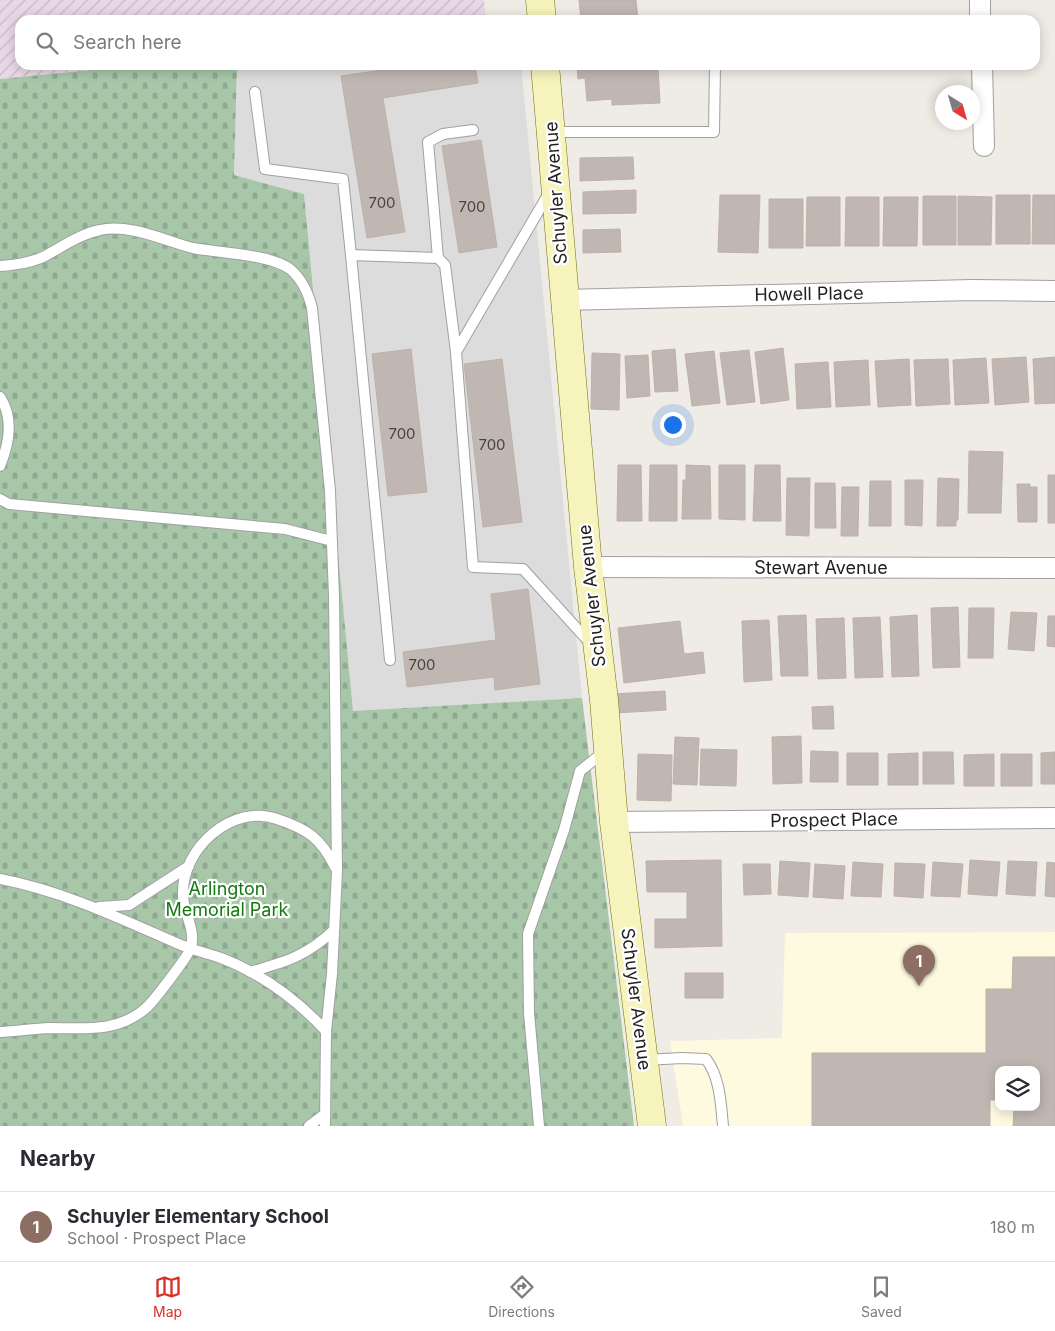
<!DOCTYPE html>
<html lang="en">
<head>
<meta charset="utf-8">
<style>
  body { margin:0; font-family:Inter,sans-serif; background:#f2f2f3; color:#2b2b33 }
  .controls { position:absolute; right:15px; bottom:15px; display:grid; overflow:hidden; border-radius:10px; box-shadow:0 2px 12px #0003 }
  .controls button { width:45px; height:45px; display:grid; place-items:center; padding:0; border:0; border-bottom:1px solid #e1e1e2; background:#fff; color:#2b2b33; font:25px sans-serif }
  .compass { position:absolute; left:935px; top:85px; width:45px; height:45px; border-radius:50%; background:#fff; box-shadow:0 2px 12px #0003; rotate:143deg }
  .you { position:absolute; left:672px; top:424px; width:18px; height:18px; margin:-12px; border:4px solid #fff; border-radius:50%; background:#1a73e8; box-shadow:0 0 0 8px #1a73e833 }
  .badge { display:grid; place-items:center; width:32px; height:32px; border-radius:50%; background:#d93025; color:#fff; font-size:16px; font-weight:700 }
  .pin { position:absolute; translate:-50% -41px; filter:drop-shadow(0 1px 2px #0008) }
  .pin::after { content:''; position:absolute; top:26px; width:18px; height:15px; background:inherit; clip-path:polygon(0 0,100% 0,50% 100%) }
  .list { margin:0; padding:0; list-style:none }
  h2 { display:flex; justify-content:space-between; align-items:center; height:65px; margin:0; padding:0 20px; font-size:21px }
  h2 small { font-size:16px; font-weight:400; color:#7c7c81 }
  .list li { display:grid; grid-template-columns:32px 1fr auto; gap:15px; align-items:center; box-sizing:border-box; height:70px; padding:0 20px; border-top:1px solid #e1e1e2 }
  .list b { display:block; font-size:19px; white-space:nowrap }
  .list p { margin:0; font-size:16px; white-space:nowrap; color:#7c7c81 }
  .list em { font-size:16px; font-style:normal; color:#7c7c81 }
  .icon { flex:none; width:28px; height:28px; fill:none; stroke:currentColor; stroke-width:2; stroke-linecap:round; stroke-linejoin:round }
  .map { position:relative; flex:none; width:1055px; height:1126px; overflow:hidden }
  .search { position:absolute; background:#fff; box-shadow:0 2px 12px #0003; left:15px; right:15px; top:15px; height:55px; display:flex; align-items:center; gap:12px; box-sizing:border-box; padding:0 18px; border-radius:15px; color:#7c7c81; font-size:19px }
  .sheet { height:135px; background:#fff }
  nav { display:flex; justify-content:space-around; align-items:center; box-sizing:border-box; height:70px; border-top:1px solid #e1e1e2; background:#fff; font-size:14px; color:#7c7c81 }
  nav a { display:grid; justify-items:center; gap:2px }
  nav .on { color:#d93025 }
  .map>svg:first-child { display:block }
  .residential { fill:#dddcdc }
  .industrial { fill:url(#industrial-furrows) }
  .education { fill:#fefae0; fill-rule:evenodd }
  .cemetery { fill:url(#cemetery-stones) }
  .building { fill:#c0b6b2; stroke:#c0b0a8 }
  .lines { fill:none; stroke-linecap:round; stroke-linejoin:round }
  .lane-casing { stroke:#a0a0a0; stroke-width:12 }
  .street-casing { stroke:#a0a0a0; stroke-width:22 }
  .secondary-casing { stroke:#72710a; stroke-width:29 }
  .lane { stroke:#fff; stroke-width:10 }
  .street { stroke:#fff; stroke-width:20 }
  .secondary { stroke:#f7f3bc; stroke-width:28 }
  .labels { text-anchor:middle; stroke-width:4.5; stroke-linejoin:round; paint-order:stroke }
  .number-label { font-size:15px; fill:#474544 }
  .street-label { font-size:18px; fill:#1f1f1f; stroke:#fff }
  .park-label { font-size:18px; fill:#147910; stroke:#fff }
</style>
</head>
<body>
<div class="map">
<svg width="1055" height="1126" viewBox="0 0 1055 1126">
  <defs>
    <pattern id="industrial-furrows" width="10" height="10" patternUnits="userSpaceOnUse" patternTransform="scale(1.25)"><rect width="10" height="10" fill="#e8d8e7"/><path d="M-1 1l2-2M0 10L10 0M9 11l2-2" fill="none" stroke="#c7b9c6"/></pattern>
    <pattern id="cemetery-stones" width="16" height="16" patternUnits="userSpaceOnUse" patternTransform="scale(1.25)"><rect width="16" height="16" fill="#a8c7a9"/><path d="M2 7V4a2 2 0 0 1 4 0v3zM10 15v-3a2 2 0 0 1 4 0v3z" fill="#90aa91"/></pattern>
  </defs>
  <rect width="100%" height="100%" fill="#efebe5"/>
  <path class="residential" d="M237 65H521L582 698 353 712 304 194 234 175Z"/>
  <path class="industrial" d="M0 0H484L486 20H20V65H141L0 79Z"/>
  <path class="education" d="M1055 932V1126H683L670 1041 782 1038 785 933ZM999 1070H1036V1107H999Z"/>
  <path class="cemetery" d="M141 65H237L234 175 304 194 353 711 582 698 634 1126H0V79Z"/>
  <path class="building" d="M579 0H636L638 20H581Z
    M381 65H475L478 83 383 98 405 232 367 238 341 76 382 70Z
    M577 65H656L658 68 660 103 612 105V99L587 101 585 78 578 79Z
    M481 140 497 247 459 253 442 146Z
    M633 157 634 179 580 181V158Z
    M636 190V213L583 214V192Z
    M720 195H760L758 253 718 252Z
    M996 195H1030V244H996Z
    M1033 195H1055V244H1032Z
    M923 196H956V245H923Z
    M958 196 992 197 991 245H958Z
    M807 197H840V246H806Z
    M846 197H879V246H845Z
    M884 197H918L917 246H883Z
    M769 199H803V248H769Z
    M620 229 621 252 583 253V230Z
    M783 348 789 400 761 404 755 352Z
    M411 349 427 492 388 496 372 354Z
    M675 349 678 391 655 392 652 351Z
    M749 350 755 402 727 405 720 353Z
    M714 351 720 403 692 406 685 354Z
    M592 353 620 354 619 410 591 409Z
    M648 355 650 396 627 398 625 356Z
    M1026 357 1029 402 995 405 992 359Z
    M1055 357V403L1035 404 1033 359Z
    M986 358 989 403 955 405 953 360Z
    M502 359 522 522 483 527 464 364Z
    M909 359 911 405 878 407 875 361Z
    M948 359 950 404 916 406 914 360Z
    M868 360 870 405 836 407 834 362Z
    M828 362 831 407 797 409 795 364Z
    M969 451 1003 452 1001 513H968Z
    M618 465H641L642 521H617Z
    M650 465H677V521H649Z
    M686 465 710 466 711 519H682L683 480H686Z
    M719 465H745V520L719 519Z
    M755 465H780L781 521H753Z
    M1048 475H1055V523H1048Z
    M787 478H810L809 536 786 535Z
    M938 478 959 479 958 520H956V526H937Z
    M905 480H923L922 526 905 525Z
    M870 481H891V526H869Z
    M815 483H835L836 528H815Z
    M1017 484H1030V487H1037V522H1018Z
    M842 487H859L858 536H841Z
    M528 589 540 684 495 690 494 677 407 687 403 652 496 640 491 594Z
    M958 607 960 667 933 668 931 608Z
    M969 608H994L993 658H968Z
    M1011 612 1037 613 1034 651 1008 649Z
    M806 615 808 676H781L778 616Z
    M917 615 919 676 892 677 890 617Z
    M1048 616H1055V647L1047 646Z
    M880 617 883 677 855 678 853 618Z
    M844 618 846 678 818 679 816 619Z
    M769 620 772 680 744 682 742 621Z
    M680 621 684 654 703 652 705 673 624 683 618 628Z
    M665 691 666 710 615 713 614 694Z
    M833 706 834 729H813L812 707Z
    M801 736 802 783 773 784 772 737Z
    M675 737 699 738 697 785 673 784Z
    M701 749 737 750 736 786 700 785Z
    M811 751 838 752V782H810Z
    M923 752H953L954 784H923Z
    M1055 752V784H1041V753Z
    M847 753H878V785H847Z
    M918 753V785H888V754Z
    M638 754 672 755 671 801 637 800Z
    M994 754V786H964V755Z
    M1001 754H1032V786H1001Z
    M721 860 722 946 655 948V919H687V892H647L646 861Z
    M970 860 1000 862 997 896 968 894Z
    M780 861 810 863 808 897 778 895Z
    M1008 861 1037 862 1035 896 1006 894Z
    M853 862 883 864 881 897 851 896Z
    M933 862 963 864 960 897 931 896Z
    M1047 862 1055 863V897L1045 896Z
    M895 863 925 864 923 898 894 896Z
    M743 864H770L771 894 744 895Z
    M815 864 845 866 843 899 813 897Z
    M1013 957H1055V1126H1013L1014 1107H1036V1070H999V1100H990V1126H812V1053H986V989H1012Z
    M685 973H723V998H685Z"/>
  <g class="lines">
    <g class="lane-casing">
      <path id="lane" d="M255 92 265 169 343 179 351 255 438 258 445 265 456 352
        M552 132H714L715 65
        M549 193 456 352 473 567 523 569 591 644
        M351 255 390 660
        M438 258 428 142 443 134 473 130
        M0 266C15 265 31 263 45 256 62 247 80 234 100 230 128 223 166 241 193 248 218 253 270 254 290 269 302 279 308 292 312 308L330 491 334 596 337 871 332 974 326 1031
        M0 397C14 418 9 444 0 466
        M0 499 9 504 285 529 332 541
        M0 879C62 891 117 917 174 942 189 949 206 953 221 958 263 974 296 999 326 1031L325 1126
        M99 907 129 905 189 866
        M250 972C285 962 307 956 334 930
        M0 1032C16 1031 33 1029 49 1028 84 1028 118 1033 146 1008 153 1002 190 954 191 947 196 929 183 913 183 895 181 849 232 803 277 819 307 829 321 838 335 867
        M645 1060 682 1058 706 1059C720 1077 721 1104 723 1126
        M309 1126 325 1114
        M539 1126 529 1013 528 934 564 830 580 771 605 751"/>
    </g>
    <g class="street-casing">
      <path id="street" d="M980 0V20
        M982 65 984 146
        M564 300 972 290 1055 291
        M588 567 1055 568
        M614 822 1055 818"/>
    </g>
    <g class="secondary-casing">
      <path id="secondary" d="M540 0 542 20
        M545 65 588 567 604 700 614 822 652 1126"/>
    </g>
    <use href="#lane" class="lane"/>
    <use href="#street" class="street"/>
    <use href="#secondary" class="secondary"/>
  </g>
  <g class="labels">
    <g class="number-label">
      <text x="382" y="208">700</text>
      <text x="472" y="212">700</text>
      <text x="402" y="439">700</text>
      <text x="492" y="450">700</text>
      <text x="422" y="670">700</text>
    </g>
    <g class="street-label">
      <text transform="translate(556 193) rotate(-94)" y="6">Schuyler Avenue</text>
      <text transform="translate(809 294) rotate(-1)" y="6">Howell Place</text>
      <text x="821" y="574">Stewart Avenue</text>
      <text transform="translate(592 596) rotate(-96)" y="6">Schuyler Avenue</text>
      <text transform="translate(834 820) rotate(-1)" y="6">Prospect Place</text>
      <text transform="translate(636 999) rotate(83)" y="6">Schuyler Avenue</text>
    </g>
    <g class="park-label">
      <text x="227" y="895">Arlington<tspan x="227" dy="21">Memorial Park</tspan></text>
    </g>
  </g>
</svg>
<div class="controls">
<button><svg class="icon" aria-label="layers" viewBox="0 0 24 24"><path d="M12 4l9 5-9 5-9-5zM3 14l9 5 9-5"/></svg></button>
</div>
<svg class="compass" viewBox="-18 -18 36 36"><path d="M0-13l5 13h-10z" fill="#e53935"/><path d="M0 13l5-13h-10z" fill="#7c7c81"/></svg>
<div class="you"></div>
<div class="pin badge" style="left:919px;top:986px;background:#8d6e63">1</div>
<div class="search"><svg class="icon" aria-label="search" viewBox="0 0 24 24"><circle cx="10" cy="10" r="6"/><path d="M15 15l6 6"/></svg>Search here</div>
</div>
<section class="sheet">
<h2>Nearby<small></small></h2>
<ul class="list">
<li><span class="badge" style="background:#8d6e63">1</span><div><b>Schuyler Elementary School</b><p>School · Prospect Place</p></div><em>180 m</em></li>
</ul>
</section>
<nav>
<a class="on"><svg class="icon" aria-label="map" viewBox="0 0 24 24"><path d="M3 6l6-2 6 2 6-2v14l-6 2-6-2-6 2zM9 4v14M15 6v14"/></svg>Map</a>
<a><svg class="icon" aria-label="directions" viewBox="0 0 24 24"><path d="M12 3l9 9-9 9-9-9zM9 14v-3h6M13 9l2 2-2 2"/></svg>Directions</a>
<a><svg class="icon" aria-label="saved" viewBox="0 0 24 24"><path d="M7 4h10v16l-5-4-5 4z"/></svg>Saved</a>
</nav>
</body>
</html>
